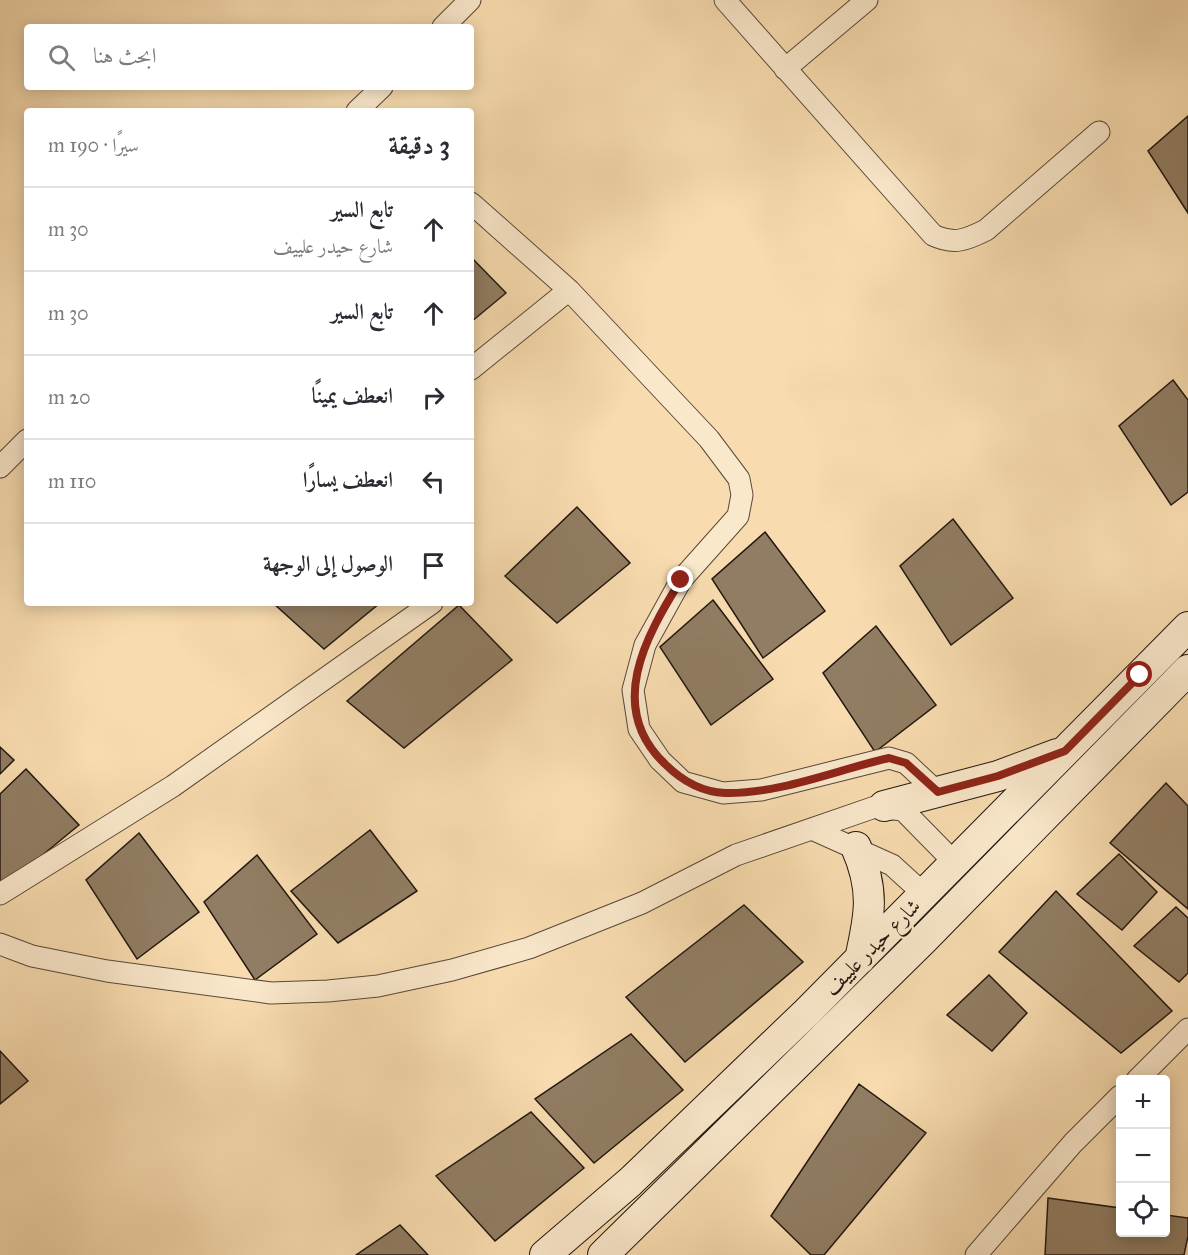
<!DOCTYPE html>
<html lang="ar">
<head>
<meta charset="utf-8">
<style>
  body { margin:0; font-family:"IM FELL Great Primer",Amiri,serif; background:#f7f7f7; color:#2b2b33; direction:rtl }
  .controls { position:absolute; right:18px; bottom:18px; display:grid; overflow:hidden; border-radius:6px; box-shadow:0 3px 15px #0003 }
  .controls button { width:54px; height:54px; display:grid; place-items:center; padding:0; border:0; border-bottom:2px solid #e1e1e2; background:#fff; color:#2b2b33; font:30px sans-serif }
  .stop { position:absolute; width:18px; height:18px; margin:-14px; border:4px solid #8f2418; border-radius:50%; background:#fff }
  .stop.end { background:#8f2418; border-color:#fff; box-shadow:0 2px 6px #0008 }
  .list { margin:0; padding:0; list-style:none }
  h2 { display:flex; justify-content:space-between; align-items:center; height:78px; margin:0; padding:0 24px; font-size:26px }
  h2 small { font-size:20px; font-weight:400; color:#7c7c81 }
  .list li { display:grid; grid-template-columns:39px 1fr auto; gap:18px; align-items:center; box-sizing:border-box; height:84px; padding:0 24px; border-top:2px solid #e1e1e2 }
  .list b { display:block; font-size:22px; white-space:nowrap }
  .list p { margin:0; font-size:20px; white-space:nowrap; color:#7c7c81 }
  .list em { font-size:20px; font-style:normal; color:#7c7c81 }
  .icon { flex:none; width:33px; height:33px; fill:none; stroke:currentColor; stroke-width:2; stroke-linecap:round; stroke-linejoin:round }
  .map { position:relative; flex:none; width:1188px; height:1255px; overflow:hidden; direction:ltr }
  .search { position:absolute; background:#fff; box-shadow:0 3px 15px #0003; left:24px; top:24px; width:450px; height:66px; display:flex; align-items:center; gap:15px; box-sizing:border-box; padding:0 21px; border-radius:6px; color:#7c7c81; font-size:22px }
  .panel { position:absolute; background:#fff; box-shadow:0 3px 15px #0003; left:24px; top:108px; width:450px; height:498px; border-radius:6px; direction:rtl }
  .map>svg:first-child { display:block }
  .building { fill:#917d63; stroke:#221711; stroke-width:1.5 }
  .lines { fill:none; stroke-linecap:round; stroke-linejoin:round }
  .street-casing { stroke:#584838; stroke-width:23 }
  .secondary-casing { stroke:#221711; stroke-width:32 }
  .street { stroke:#fae8cb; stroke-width:21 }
  .secondary { stroke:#fae8cb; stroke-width:30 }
  .route { stroke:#8f2418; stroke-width:8 }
  .labels { text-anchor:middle; stroke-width:4.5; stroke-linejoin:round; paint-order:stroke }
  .street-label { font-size:21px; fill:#221711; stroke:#fae8cb }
</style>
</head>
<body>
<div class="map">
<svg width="1188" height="1255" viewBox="0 0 1188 1255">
  <rect width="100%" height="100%" fill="#f8dcaf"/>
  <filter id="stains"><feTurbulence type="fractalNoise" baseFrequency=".00333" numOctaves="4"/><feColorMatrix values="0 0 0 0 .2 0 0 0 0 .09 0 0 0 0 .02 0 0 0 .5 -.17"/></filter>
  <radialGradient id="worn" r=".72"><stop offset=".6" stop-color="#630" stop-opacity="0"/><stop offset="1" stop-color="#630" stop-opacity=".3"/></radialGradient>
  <path class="building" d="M1188 116V213L1148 151Z
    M471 257 506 293 471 322Z
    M1173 380 1188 400V492L1171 505 1119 426Z
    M577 507 630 563 557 623 505 576Z
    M953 519 1013 598 951 645 900 566Z
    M765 532 825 611 763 658 712 579Z
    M713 600 773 679 711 725 660 647Z
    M273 603H380L324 649Z
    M459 605 512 660 404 748 347 701Z
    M876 626 936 705 875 752 823 673Z
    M0 747 14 760 0 774Z
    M26 769 79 825 6 885 0 880V794Z
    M1166 783 1188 806V909L1110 843Z
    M370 830 417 891 338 943 291 891Z
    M139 833 199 912 137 959 86 880Z
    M1119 854 1157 892 1122 930 1077 894Z
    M257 855 317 934 255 980 204 902Z
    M1056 891 1172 1011 1121 1053 999 952Z
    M744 905 803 962 685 1062 626 997Z
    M1176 907 1188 918V973L1179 982 1134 946Z
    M989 975 1027 1013 992 1051 947 1015Z
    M631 1034 683 1090 594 1163 535 1099Z
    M0 1051 28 1081 0 1104Z
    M859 1084 926 1133 824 1255H811L771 1216Z
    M531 1112 584 1168 495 1241 436 1176Z
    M1048 1198 1120 1208V1232H1166V1215L1188 1218V1236L1184 1255H1045Z
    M400 1225 428 1255H356Z"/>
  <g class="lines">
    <g class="street-casing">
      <path id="street" d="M725 0 933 235C954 245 966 240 986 230L1099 132
        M443 27 470 0
        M785 69 867 0
        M357 111 382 87
        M471 203 569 290 709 439 739 479 742 495 738 516 681 580 645 645 633 690 639 729 660 760 683 782 723 793 761 790 889 758 906 763 937 792
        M471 369 569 290
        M0 467 27 440
        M814 830 892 865 925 895
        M0 894 173 786 432 603
        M0 944 32 956 107 971 271 993 328 991 378 986 452 970 529 948 642 903 736 855 875 807 903 810 955 863
        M1137 1080 1188 1029
        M976 1255 1073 1143 1120 1096"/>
    </g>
    <g class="secondary-casing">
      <path id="secondary" d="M884 806 998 776 1057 754
        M856 847C875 890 870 915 860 959
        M545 1255 630 1182 807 1012 1188 627
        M603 1255 923 940 1188 670"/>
    </g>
    <use href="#street" class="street"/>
    <use href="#secondary" class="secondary"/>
  </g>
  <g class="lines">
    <path class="route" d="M681 580C645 637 606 708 665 764 681 780 701 792 725 793 780 794 836 770 889 758L906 763 938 792 998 776 1065 751 1140 675"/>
  </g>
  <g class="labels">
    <g class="street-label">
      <text transform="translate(872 947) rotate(-45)" y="7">شارع حيدر علييف</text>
    </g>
  </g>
  <rect width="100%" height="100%" filter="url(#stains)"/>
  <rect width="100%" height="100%" fill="url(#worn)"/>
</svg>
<div class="controls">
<button>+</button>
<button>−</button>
<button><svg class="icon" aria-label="locate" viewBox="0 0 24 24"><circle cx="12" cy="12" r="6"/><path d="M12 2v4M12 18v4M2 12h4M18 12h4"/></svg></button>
</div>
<div class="stop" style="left:1140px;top:675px"></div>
<div class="stop end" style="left:681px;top:580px"></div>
<div class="search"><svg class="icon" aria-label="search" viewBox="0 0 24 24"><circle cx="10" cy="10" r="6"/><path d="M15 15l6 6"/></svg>ابحث هنا</div>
<section class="panel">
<h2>3 دقيقة<small>سيرًا · 190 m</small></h2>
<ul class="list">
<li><svg class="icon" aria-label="ahead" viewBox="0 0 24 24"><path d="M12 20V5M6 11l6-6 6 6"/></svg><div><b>تابع السير</b><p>شارع حيدر علييف</p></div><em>30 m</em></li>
<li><svg class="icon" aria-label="ahead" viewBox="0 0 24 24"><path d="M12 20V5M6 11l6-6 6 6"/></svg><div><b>تابع السير</b></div><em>30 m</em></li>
<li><svg class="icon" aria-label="right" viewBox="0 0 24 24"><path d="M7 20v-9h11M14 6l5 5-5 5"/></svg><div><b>انعطف يمينًا</b></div><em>20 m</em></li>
<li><svg class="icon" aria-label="left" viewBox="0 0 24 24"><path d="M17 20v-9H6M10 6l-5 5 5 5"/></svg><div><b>انعطف يسارًا</b></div><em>110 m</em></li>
<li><svg class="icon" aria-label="arrive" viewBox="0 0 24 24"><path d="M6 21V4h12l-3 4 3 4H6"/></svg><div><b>الوصول إلى الوجهة</b></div></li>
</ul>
</section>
</div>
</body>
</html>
